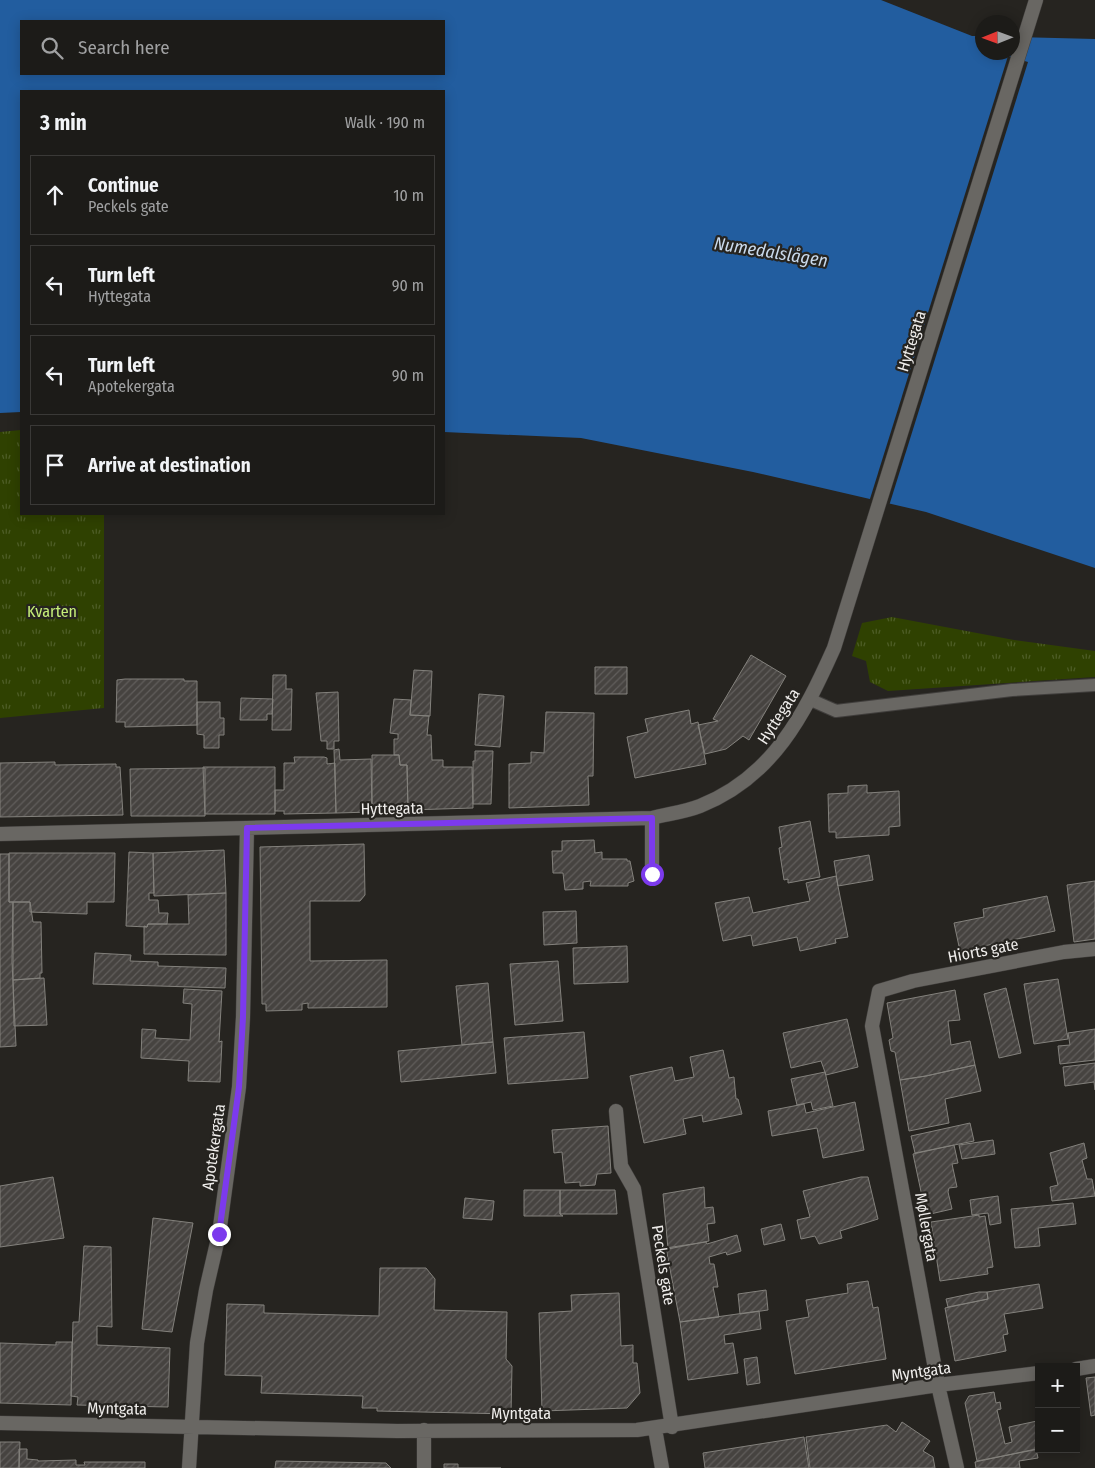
<!DOCTYPE html>
<html lang="en">
<head>
<meta charset="utf-8">
<style>
  body { margin:0; font-family:"Fira Sans Condensed",sans-serif; background:#252421; color:#f1f3f6 }
  .controls { position:absolute; right:15px; bottom:15px; display:grid; overflow:hidden; border-radius:0px; box-shadow:0 2px 12px #0003 }
  .controls button { width:45px; height:45px; display:grid; place-items:center; padding:0; border:0; border-bottom:1px solid #3a3937; background:#1c1b18; color:#f1f3f6; font:25px sans-serif }
  .compass { position:absolute; left:975px; top:15px; width:45px; height:45px; border-radius:50%; background:#1c1b18; box-shadow:0 2px 12px #0003; rotate:269deg }
  .stop { position:absolute; width:15px; height:15px; margin:-11px; border:4px solid #7c3aed; border-radius:50%; background:#fff }
  .stop.end { background:#7c3aed; border-color:#fff; box-shadow:0 1px 5px #0008 }
  .list { margin:0; padding:0; list-style:none }
  h2 { display:flex; justify-content:space-between; align-items:center; height:65px; margin:0; padding:0 20px; font-size:21px }
  h2 small { font-size:16px; font-weight:400; color:#a0a1a2 }
  .list li { display:grid; grid-template-columns:32px 1fr auto; gap:15px; align-items:center; box-sizing:border-box; height:80px; margin:0 10px 10px; padding:0 10px; border:1px solid #3a3937; border-radius:0px }
  .list b { display:block; font-size:19px; white-space:nowrap }
  .list p { margin:0; font-size:16px; white-space:nowrap; color:#a0a1a2 }
  .list em { font-size:16px; font-style:normal; color:#a0a1a2 }
  .icon { flex:none; width:28px; height:28px; fill:none; stroke:currentColor; stroke-width:2; stroke-linecap:round; stroke-linejoin:round }
  .map { position:relative; flex:none; width:1095px; height:1468px; overflow:hidden }
  .search { position:absolute; background:#1c1b18; box-shadow:0 2px 12px #0003; left:20px; top:20px; width:425px; height:55px; display:flex; align-items:center; gap:12px; box-sizing:border-box; padding:0 18px; border-radius:0px; color:#a0a1a2; font-size:19px }
  .panel { position:absolute; background:#1c1b18; box-shadow:0 2px 12px #0003; left:20px; top:90px; width:425px; height:425px; border-radius:0px }
  .map>svg:first-child { display:block }
  .grass { fill:url(#grass-tufts) }
  .water { fill:#225d9f; fill-rule:evenodd }
  .pier { fill:#262420 }
  .building { fill:url(#building-hatch); stroke:#83817c }
  .lines { fill:none; stroke-linecap:round; stroke-linejoin:round }
  .service-casing { stroke:#403e3c; stroke-width:14 }
  .minor-casing { stroke:#403e3c; stroke-width:15 }
  .service { stroke:#696763; stroke-width:12 }
  .minor { stroke:#696763; stroke-width:14 }
  .route { stroke:#7c3aed; stroke-width:6 }
  .labels { text-anchor:middle; stroke-width:4.5; stroke-linejoin:round; paint-order:stroke }
  .street-label { font-size:16px; fill:#efedeb; stroke:#262420 }
  .park-label { font-size:16px; fill:#c5ee78; stroke:#262420 }
  .water-label { font-size:18px; font-style:italic; fill:#cadaec; stroke:#262420 }
</style>
</head>
<body>
<div class="map">
<svg width="1095" height="1468" viewBox="0 0 1095 1468">
  <defs>
    <pattern id="grass-tufts" width="24" height="20" patternUnits="userSpaceOnUse" patternTransform="scale(1.25)"><rect width="24" height="20" fill="#2f4101"/><path d="M3 7l-1-3M5 7V3M7 7l1-3M15 17l-1-3M17 17v-4M19 17l1-3" fill="none" stroke="#4d5d26"/></pattern>
    <pattern id="building-hatch" width="6" height="6" patternUnits="userSpaceOnUse" patternTransform="scale(1.25)"><rect width="6" height="6" fill="#464340"/><path d="M-1 1l2-2M0 6l6-6M5 7l2-2" fill="none" stroke="#615e5c"/></pattern>
  </defs>
  <rect width="100%" height="100%" fill="#262420"/>
  <path class="grass" d="M21 430V514H104V708L0 718V432Z
    M892 617 1014 640 1095 651V677L888 691 870 682 866 661 852 656 862 623Z"/>
  <path class="water" d="M0 0H881L972 36H982V52H1012L1013 37 1095 39V568L926 512 753 472 581 438 444 432V91H21V412L0 413ZM21 21H444V74H21Z"/>
  <path class="pier" d="M1008 56 1028 62 889 506 869 502Z"/>
  <path class="building" d="M751 655 786 676 749 740 743 736 726 749 705 754 698 725 718 721 713 719Z
    M595 667H627V694H595Z
    M414 670 432 671 430 716 410 715Z
    M273 675H286V689H292L291 730H272Z
    M125 679H184V681H197V725L125 727V722H116L117 680Z
    M338 692 339 741H334V749H327V741H321L316 693Z
    M479 694 504 696 500 747 475 745Z
    M241 698 273 699 272 714H267V720H240Z
    M394 699 411 700 410 715 429 716 427 735H431L432 760H443V767H472L473 808 408 810 407 765H400L399 755H394V739H398V734L390 733Z
    M197 702H220V718H224V735H219V748H204V735L197 734Z
    M689 710 691 724 698 722 706 764 635 778 627 737 648 732 645 719Z
    M546 712 594 713 593 776H588L589 805 509 808V764L531 763V752L544 753Z
    M339 749 340 760 371 759 372 812 336 813 334 750Z
    M475 751H493L491 804H473V761H475Z
    M372 755H399L400 765H407L408 810 372 812Z
    M294 757H324L327 758V764L335 763 336 813 284 814V811H275V790H284V763H295Z
    M55 762V765L116 764V767H120L123 815 0 817V763Z
    M203 767H275V814H205Z
    M205 768V816H131L130 769Z
    M867 785V793L899 791 900 826 889 827V835L836 838V832H829L828 794 848 793V786Z
    M810 821 820 877 788 883V879L784 880 779 848 782 847 779 827Z
    M594 840 595 853 602 852V859H627V861H630L634 881 628 883V886H590L591 881 583 882V889L565 890 563 873H553L552 851H562V841Z
    M364 844 365 895 360 901H310V961L387 960V1007L308 1008V1003L302 1004V1010L266 1011V1004H262L260 847Z
    M224 850 226 893 154 896 153 853Z
    M129 852 153 853 154 893H149V900H158L159 913H168L167 924H148L147 927 126 926Z
    M9 853H115L114 902H87V914L30 912V902H9Z
    M0 854H9V902H13L12 961 16 1046 0 1047Z
    M869 855 873 880 838 886 834 861Z
    M836 876 848 937 835 939 836 943 800 951 797 937 753 946 751 935 723 941 715 903 749 897 753 913 810 901 806 883Z
    M1095 881V939L1074 942 1067 885Z
    M226 893V955L144 954V926L147 927 148 924H189L188 895Z
    M1047 896 1055 931 960 951 954 923 984 917 983 909Z
    M13 902H30L33 922H41L42 973H40V978L13 980Z
    M576 911 577 943 544 945 543 912Z
    M627 946 628 982 574 984 573 948Z
    M95 953 131 955 130 961 158 962V966L226 968 225 988 93 984Z
    M558 961 563 1021 515 1025 510 964Z
    M44 978 47 1025 14 1026 13 980Z
    M1058 979 1068 1039 1034 1044 1024 984Z
    M488 983 493 1042 462 1045 456 986Z
    M1006 988 1021 1053 999 1058 984 994Z
    M184 989 222 991 219 1042 222 1041 220 1082 188 1081 189 1061 141 1058 142 1029 156 1030 155 1038 190 1040 192 1004 183 1003Z
    M955 990 960 1020 948 1021 951 1045 970 1041 975 1065 926 1076 900 1080 895 1052 891 1051 889 1040 893 1038 887 1003Z
    M847 1019 858 1067 826 1075 821 1061 791 1068 783 1033Z
    M1095 1029V1060L1060 1064 1058 1046 1070 1045 1068 1033Z
    M584 1032 588 1078 508 1084 504 1038Z
    M493 1042 496 1073 401 1082 398 1051Z
    M723 1050 729 1078 734 1077 736 1099H738L742 1114 703 1122 702 1115 683 1119 686 1134 644 1143 630 1076 672 1067 675 1081 694 1077 690 1057Z
    M1095 1063V1090L1094 1082 1065 1086 1063 1067Z
    M975 1065 981 1091 945 1099 949 1123 909 1131 900 1080 926 1076Z
    M825 1072 833 1106 813 1110 811 1102 797 1105 791 1079Z
    M855 1102 864 1150 823 1158 817 1128 772 1136 768 1111 804 1104 806 1113Z
    M970 1123 974 1141 915 1153 911 1136Z
    M608 1126 611 1173 597 1174 595 1185 580 1186V1182L565 1183 562 1152 554 1153 552 1130Z
    M993 1140 995 1154 962 1159 959 1145Z
    M1084 1143 1087 1158 1082 1160 1087 1179H1092L1095 1196 1052 1201 1050 1187 1058 1185 1050 1153Z
    M954 1145 958 1163 952 1164 957 1187 949 1188 948 1192 952 1209 926 1215 913 1154Z
    M53 1177 64 1238 0 1247V1186Z
    M861 1177H868L878 1219 840 1231 842 1238 819 1244 815 1236 801 1239 797 1220 810 1217 803 1191Z
    M704 1187 705 1208 713 1207 715 1223 707 1224 709 1241 668 1249 663 1194Z
    M524 1190H560V1214L563 1216H524Z
    M560 1190H615L617 1214H560Z
    M998 1196 1001 1223 990 1225 988 1213 972 1215 970 1200Z
    M465 1198 494 1201 492 1220 463 1218Z
    M1073 1203 1076 1224 1038 1228 1040 1246 1015 1248 1011 1209Z
    M979 1215V1217L985 1216 993 1267 987 1268 988 1274 940 1281 931 1222Z
    M153 1218 193 1223 172 1332 142 1329Z
    M781 1224 785 1240 764 1245 761 1229Z
    M737 1235 741 1251 727 1255 726 1252 709 1257 710 1264H714L718 1287H713L719 1317 680 1322 666 1248 706 1242 707 1244Z
    M84 1246 111 1247 112 1327 97 1326V1345L170 1348 168 1407 77 1405 78 1397 71 1396 73 1322H79Z
    M380 1268H426L435 1279 434 1310 507 1312 506 1359 512 1366 511 1414 377 1411V1408H362L363 1396 261 1393 262 1376 225 1375 227 1304 264 1305V1313L379 1316Z
    M868 1281 873 1308 878 1307 886 1359 795 1374 786 1321 809 1317 806 1300 848 1293 847 1284Z
    M1039 1284 1043 1308 1004 1314 1008 1334 1003 1335 1006 1351 955 1361 945 1308 988 1299 987 1292Z
    M766 1290 768 1310 740 1314 738 1294Z
    M979 1292H987L988 1299 948 1307 946 1299Z
    M619 1293 621 1346 633 1345V1363H637L640 1393 627 1408 542 1411 539 1313 572 1311 571 1295Z
    M759 1311 761 1329 724 1335 725 1344 733 1343 738 1373 688 1380 680 1322Z
    M56 1342H72L71 1405 0 1403V1343L56 1345Z
    M757 1357 760 1383 747 1385 744 1359Z
    M1095 1377V1415L1091 1416 1086 1378Z
    M994 1392 996 1403 1000 1402 1001 1409 997 1410 1005 1444 1012 1442 1009 1427 1037 1421 1039 1449 977 1461 965 1403 969 1396Z
    M902 1422 930 1441 923 1451 933 1457 935 1468H810L806 1437 887 1425 896 1432Z
    M804 1437 809 1468H705L703 1453Z
    M0 1442H20L19 1468H0Z
    M19 1449H27V1459L38 1460V1461L76 1460V1465H85L84 1462H145V1468H19Z
    M1036 1449 1038 1458 1019 1461 1020 1468H976L975 1462Z
    M276 1461 386 1463 391 1468H275Z
    M444 1464H458V1468H501H444Z"/>
  <g class="lines">
    <g class="service-casing">
      <path id="service" d="M811 700 836 711 1012 690 1095 685"/>
    </g>
    <g class="minor-casing">
      <path id="minor" d="M0 834 652 818C667 814 685 812 700 806 773 777 804 715 834 648L1036 0
        M652 873V818
        M616 1111 621 1166 634 1189 672 1427
        M1076 1369 1095 1366
        M0 1423 397 1431 637 1430 938 1385 1039 1373
        M655 1429 662 1468
        M424 1430V1468
        M189 1468 197 1343 206 1290 219 1234 239 1087 243 1017 247 828
        M957 1468 938 1385 872 1026 879 991 913 981 1064 952 1095 949"/>
    </g>
    <use href="#service" class="service"/>
    <use href="#minor" class="minor"/>
  </g>
  <g class="lines">
    <path class="route" d="M219 1234 239 1087 243 1017 247 828 652 818V874"/>
  </g>
  <g class="labels">
    <g class="street-label">
      <text transform="translate(911 341) rotate(-73)" y="6">Hyttegata</text>
      <text transform="translate(778 716) rotate(-57)" y="6">Hyttegata</text>
      <text transform="translate(392 808) rotate(-1)" y="6">Hyttegata</text>
      <text transform="translate(983 950) rotate(-11)" y="6">Hiorts gate</text>
      <text transform="translate(213 1147) rotate(-82)" y="6">Apotekergata</text>
      <text transform="translate(927 1227) rotate(80)" y="6">Møllergata</text>
      <text transform="translate(664 1265) rotate(81)" y="6">Peckels gate</text>
      <text transform="translate(921 1371) rotate(-8)" y="6">Myntgata</text>
      <text transform="translate(117 1408) rotate(1)" y="6">Myntgata</text>
      <text x="521" y="1419">Myntgata</text>
    </g>
    <g class="park-label">
      <text x="52" y="617">Kvarten</text>
    </g>
    <g class="water-label">
      <text transform="translate(771 252) rotate(9)" y="6">Numedalslågen</text>
    </g>
  </g>
</svg>
<div class="controls">
<button>+</button>
<button>−</button>
</div>
<svg class="compass" viewBox="-18 -18 36 36"><path d="M0-13l5 13h-10z" fill="#e53935"/><path d="M0 13l5-13h-10z" fill="#a0a1a2"/></svg>
<div class="stop" style="left:652px;top:874px"></div>
<div class="stop end" style="left:219px;top:1234px"></div>
<div class="search"><svg class="icon" aria-label="search" viewBox="0 0 24 24"><circle cx="10" cy="10" r="6"/><path d="M15 15l6 6"/></svg>Search here</div>
<section class="panel">
<h2>3 min<small>Walk · 190 m</small></h2>
<ul class="list">
<li><svg class="icon" aria-label="ahead" viewBox="0 0 24 24"><path d="M12 20V5M6 11l6-6 6 6"/></svg><div><b>Continue</b><p>Peckels gate</p></div><em>10 m</em></li>
<li><svg class="icon" aria-label="left" viewBox="0 0 24 24"><path d="M17 20v-9H6M10 6l-5 5 5 5"/></svg><div><b>Turn left</b><p>Hyttegata</p></div><em>90 m</em></li>
<li><svg class="icon" aria-label="left" viewBox="0 0 24 24"><path d="M17 20v-9H6M10 6l-5 5 5 5"/></svg><div><b>Turn left</b><p>Apotekergata</p></div><em>90 m</em></li>
<li><svg class="icon" aria-label="arrive" viewBox="0 0 24 24"><path d="M6 21V4h12l-3 4 3 4H6"/></svg><div><b>Arrive at destination</b></div></li>
</ul>
</section>
</div>
</body>
</html>
